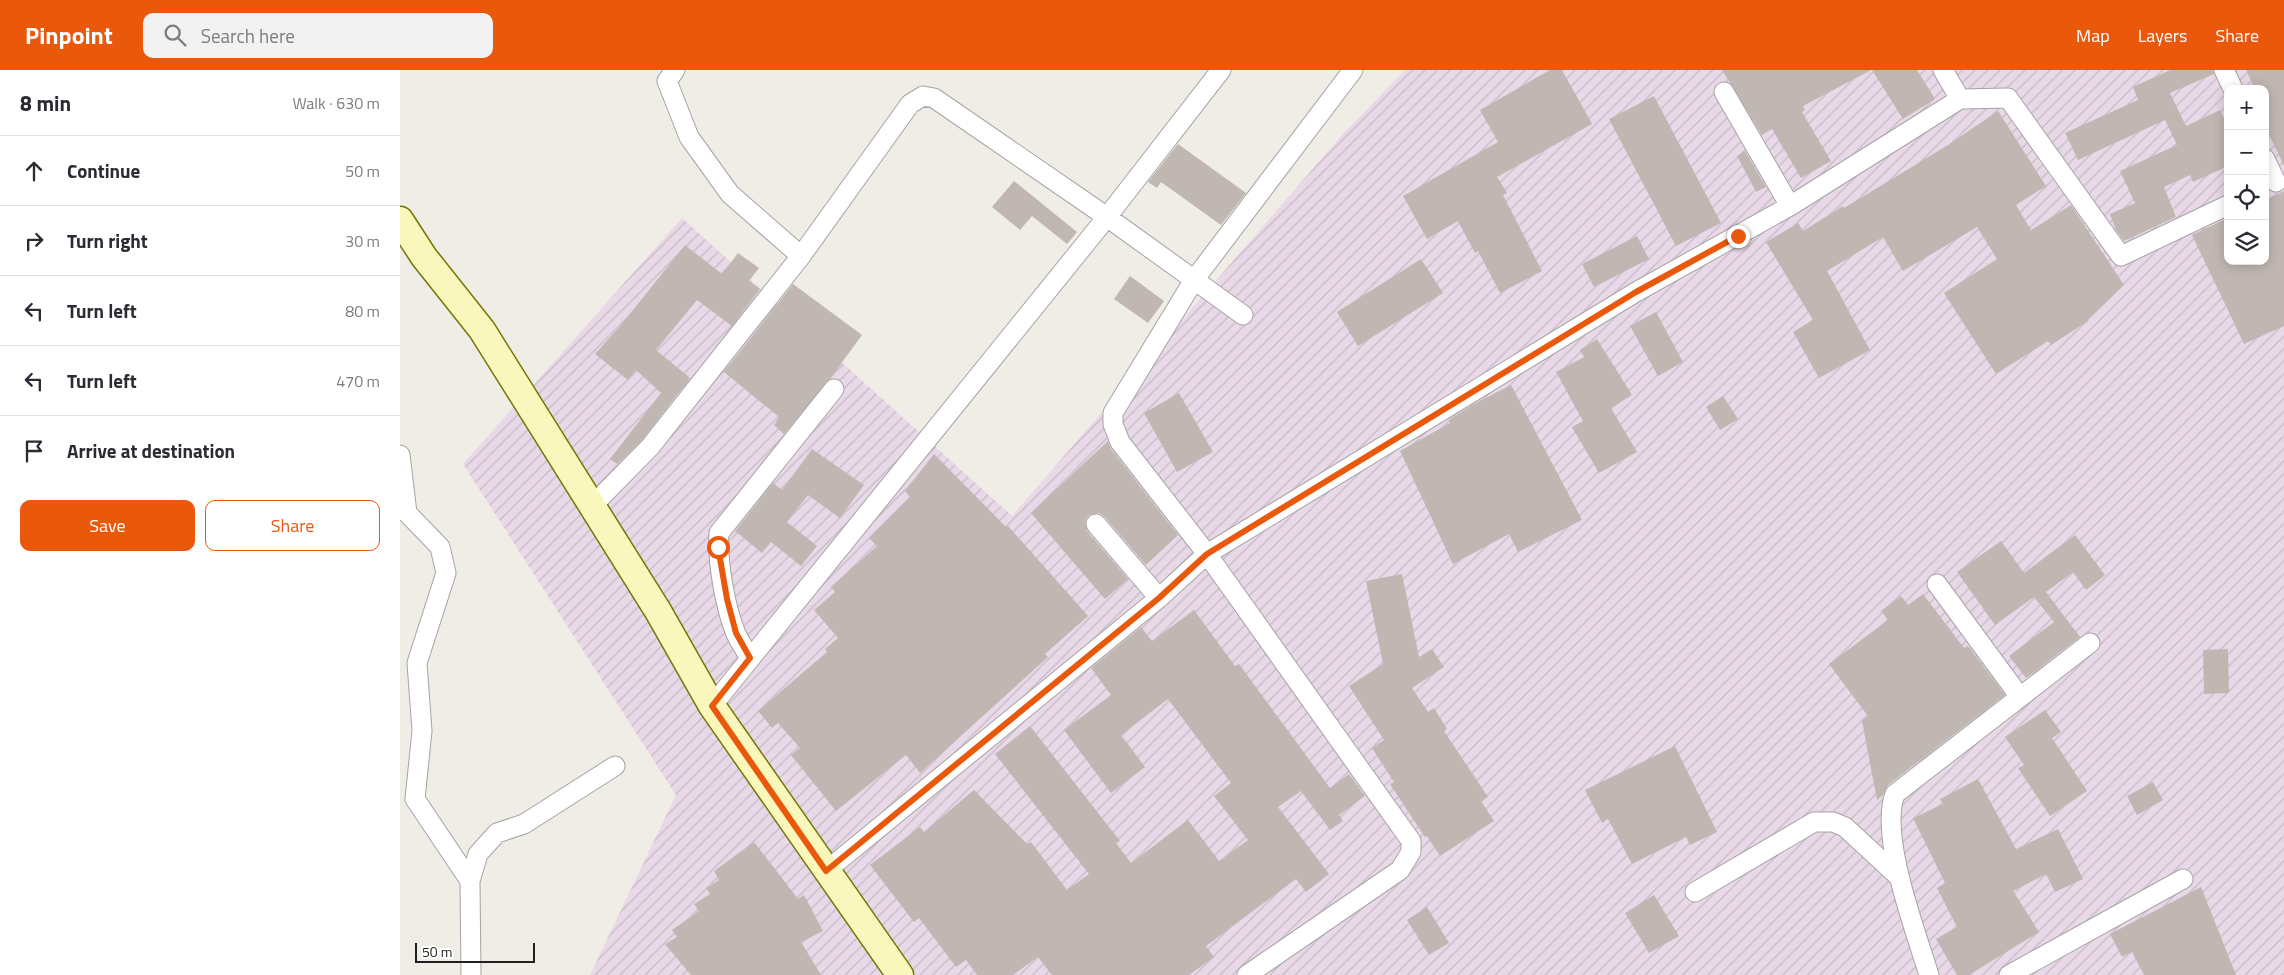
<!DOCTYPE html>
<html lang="en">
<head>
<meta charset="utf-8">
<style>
  body { margin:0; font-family:"Titillium Web",sans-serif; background:#f2f2f3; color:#2b2b33 }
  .controls { position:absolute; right:15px; top:15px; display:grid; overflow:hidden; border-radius:10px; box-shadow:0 2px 12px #0003 }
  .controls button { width:45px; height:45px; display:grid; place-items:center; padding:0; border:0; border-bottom:1px solid #e1e1e2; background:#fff; color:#2b2b33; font:25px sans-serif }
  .scale { position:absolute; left:15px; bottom:12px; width:120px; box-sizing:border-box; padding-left:5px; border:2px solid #202020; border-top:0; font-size:14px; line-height:18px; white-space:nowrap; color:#202020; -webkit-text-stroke:4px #fff; paint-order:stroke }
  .stop { position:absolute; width:15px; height:15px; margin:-11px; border:4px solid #ea580c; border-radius:50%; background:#fff }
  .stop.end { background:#ea580c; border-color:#fff; box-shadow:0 1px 5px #0008 }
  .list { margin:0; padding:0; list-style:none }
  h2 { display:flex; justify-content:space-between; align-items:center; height:65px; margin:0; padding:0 20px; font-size:21px }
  h2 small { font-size:16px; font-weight:400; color:#7c7c81 }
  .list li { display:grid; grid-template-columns:32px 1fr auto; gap:15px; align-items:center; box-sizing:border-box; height:70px; padding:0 20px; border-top:1px solid #e1e1e2 }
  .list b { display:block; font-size:19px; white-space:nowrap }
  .list em { font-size:16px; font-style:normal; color:#7c7c81 }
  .actions { display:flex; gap:10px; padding:15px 20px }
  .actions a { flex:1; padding:11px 0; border:1px solid #ea580c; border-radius:10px; text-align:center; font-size:18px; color:#ea580c }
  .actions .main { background:#ea580c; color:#fff }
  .icon { flex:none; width:28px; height:28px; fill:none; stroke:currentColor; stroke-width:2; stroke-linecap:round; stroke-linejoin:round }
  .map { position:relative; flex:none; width:1884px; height:905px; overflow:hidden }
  header { display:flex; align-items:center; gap:30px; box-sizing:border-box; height:70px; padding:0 25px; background:#ea580c; color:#fff }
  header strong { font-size:24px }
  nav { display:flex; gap:28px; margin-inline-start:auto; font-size:18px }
  .search { width:350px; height:45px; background:#f2f2f3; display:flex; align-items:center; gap:12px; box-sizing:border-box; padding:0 18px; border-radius:10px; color:#7c7c81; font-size:19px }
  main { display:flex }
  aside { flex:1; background:#fff }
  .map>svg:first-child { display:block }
  .industrial { fill:url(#industrial-furrows); fill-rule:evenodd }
  .building { fill:#c1b7b2 }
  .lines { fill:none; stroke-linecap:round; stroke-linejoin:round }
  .street-casing { stroke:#a4a4a4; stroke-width:21 }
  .secondary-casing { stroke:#737706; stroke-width:29 }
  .street { stroke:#fff; stroke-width:19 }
  .secondary { stroke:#f9f7bb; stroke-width:26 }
  .route { stroke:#ea580c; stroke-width:6 }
</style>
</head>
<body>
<header>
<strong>Pinpoint</strong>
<div class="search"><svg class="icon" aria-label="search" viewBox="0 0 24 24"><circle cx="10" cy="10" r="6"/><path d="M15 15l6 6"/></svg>Search here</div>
<nav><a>Map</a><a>Layers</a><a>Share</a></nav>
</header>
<main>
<aside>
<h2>8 min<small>Walk · 630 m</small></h2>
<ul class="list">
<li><svg class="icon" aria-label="ahead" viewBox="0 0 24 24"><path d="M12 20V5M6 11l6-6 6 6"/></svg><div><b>Continue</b></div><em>50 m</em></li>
<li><svg class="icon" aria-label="right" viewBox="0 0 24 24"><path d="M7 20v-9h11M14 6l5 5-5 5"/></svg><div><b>Turn right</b></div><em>30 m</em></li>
<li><svg class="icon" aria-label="left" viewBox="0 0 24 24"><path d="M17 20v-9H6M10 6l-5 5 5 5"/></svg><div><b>Turn left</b></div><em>80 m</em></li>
<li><svg class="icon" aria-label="left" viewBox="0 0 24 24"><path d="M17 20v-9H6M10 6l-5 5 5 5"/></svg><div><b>Turn left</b></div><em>470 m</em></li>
<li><svg class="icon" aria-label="arrive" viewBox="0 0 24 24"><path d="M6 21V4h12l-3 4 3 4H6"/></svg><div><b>Arrive at destination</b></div></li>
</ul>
<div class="actions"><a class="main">Save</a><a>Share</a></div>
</aside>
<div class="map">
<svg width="1884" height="905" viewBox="0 0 1884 905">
  <defs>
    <pattern id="industrial-furrows" width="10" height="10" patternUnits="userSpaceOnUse" patternTransform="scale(1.25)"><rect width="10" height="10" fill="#e9d8e7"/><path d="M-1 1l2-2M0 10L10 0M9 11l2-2" fill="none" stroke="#c8b9c6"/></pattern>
  </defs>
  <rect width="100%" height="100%" fill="#f0ece6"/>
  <path class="industrial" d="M1005 0H1884V905H190L276 725 63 394 282 148 612 446 943 64ZM1828 19H1865V191H1828Z"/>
  <path class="building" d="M1150 0H1162L1192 54 1097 107 1107 123 1103 125 1142 201 1100 223 1078 181 1075 183 1058 151 1027 169 1003 126 1098 72 1080 40Z
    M1322 0H1471L1403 36 1405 40 1402 42 1431 91 1401 108 1372 59 1362 65Z
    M1472 0H1517L1535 29 1503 49Z
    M1770 0H1813L1814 4 1770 23 1786 56 1820 40 1828 56V96L1793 112 1790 105 1764 117 1776 147 1724 171 1716 160 1710 144 1735 133 1720 101 1777 75 1765 50 1678 90 1665 63 1738 30 1733 17Z
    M1846 0H1884V96L1865 56 1866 19H1855Z
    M1254 26 1321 153 1276 176 1209 49Z
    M1598 41 1646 116 1616 135 1631 160 1671 135 1724 215 1687 250 1688 251 1651 275 1648 271 1596 304 1544 223 1597 189 1577 157 1503 201 1483 167 1427 201 1470 280 1419 308 1393 262 1413 250 1366 172 1398 153 1403 161 1443 136 1444 138 1548 75Z
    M778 74 846 123 821 155 761 112 757 118 748 112Z
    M1345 81 1366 117 1356 122 1337 86Z
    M614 111 677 162 667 174 632 146 620 160 592 137Z
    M1884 121V256L1844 274 1792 165 1828 148V191H1865V130Z
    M1237 166 1249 189 1194 217 1182 194Z
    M285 175 322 204 338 183 359 198 349 211 360 219 332 256 297 230 256 280 290 308 242 370 217 394 210 389 261 323 236 300 228 310 195 284 221 255Z
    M1021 189 1043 223 958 276 937 242Z
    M730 206 764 231 748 253 714 229Z
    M393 214 462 265 430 309 384 364 374 355 379 347 324 302Z
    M1256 242 1283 292 1258 306 1230 256Z
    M1197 269 1232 325 1211 338 1237 382 1199 403 1172 357 1183 351 1156 302 1184 287 1180 280Z
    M1111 315 1182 450 1118 482 1109 464 1053 494 1000 381 1050 353 1049 350 1072 335Z
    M779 323 813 382 777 402 744 343Z
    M1323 326 1338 349 1320 360 1306 337Z
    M708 371 711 379 778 465 746 495 704 446 699 443 689 445 685 451 687 461 728 509 705 529 631 443Z
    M412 379 464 415 440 448 408 425 387 452 417 476 401 496 371 472 362 483 335 461 373 413 382 420Z
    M534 384 606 457 608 456 688 546 645 584 648 587 520 703 506 685 436 741 391 685 400 678 378 653 372 658 358 641 427 582 425 579 438 568 414 540 435 522 431 517 477 476 469 468 510 427 505 421Z
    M1675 465 1705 505 1686 520 1673 502 1646 522 1680 567 1626 608 1609 586 1654 552 1634 527 1595 555 1557 502 1601 471 1624 503Z
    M1002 504 1019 587 1032 579 1044 597 1012 618 1028 642 1034 638 1047 659 1044 661 1088 727 1081 731 1094 751 1040 786 1027 766 1025 767 990 714 994 712 972 678 984 670 949 616 983 594 966 511Z
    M1523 524 1564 578 1568 576 1605 625 1488 715 1483 725 1477 730 1462 651 1468 646 1429 594 1488 550 1481 541 1501 526 1508 535Z
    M794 540 835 596 839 594 930 718 949 704 965 726 939 745 943 751 930 760 901 721 878 737 929 804 906 822 896 809 806 876 814 887 789 905H652L638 887 613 905H577L566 890 556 897 519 848 514 852 470 795 520 757 524 762 574 720 627 774 631 772 667 820 689 804 595 684 630 656 720 771 716 773 731 793 788 750 819 791 848 770 814 726 831 713 768 629 721 665 745 697 711 723 664 660 711 625 691 598 741 557 752 571Z
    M1828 579 1829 623 1804 624 1803 580Z
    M1645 640 1661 662 1652 668 1687 721 1650 746 1618 698 1624 695 1605 667Z
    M1275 676 1317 762 1290 775 1286 767 1232 794 1208 749 1202 753 1185 720Z
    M1578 709 1616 779 1658 759 1683 809 1655 822 1646 804 1613 821 1639 862 1569 905H1557L1536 869 1557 857 1537 818 1545 813 1513 748 1543 734 1540 729Z
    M1753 712 1763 730 1737 745 1727 726Z
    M354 772 398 829 404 825 423 861 401 872 421 905H291L265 874 277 867 272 860 299 841 294 834 310 824 306 818 319 810 314 801Z
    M1801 817 1836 905H1744L1732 882 1722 887 1710 864Z
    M1254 825 1279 866 1249 883 1225 843Z
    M1027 837 1049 873 1029 885 1007 850Z"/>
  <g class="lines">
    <g class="street-casing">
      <path id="street" d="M275 0 267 11 289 67 330 124 401 186
        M1543 0 1560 29
        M1824 0 1833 19
        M1324 22 1390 136
        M1865 89 1876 112
        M0 385 7 443 40 477 46 503 17 593 22 661 15 729 70 811
        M192 436 250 377 401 186 510 34 523 26 534 28 707 147 843 245
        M696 454 759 528
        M1537 514 1620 627
        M350 588C345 580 340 572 336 564 325 537 317 491 319 463L434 319
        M312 636 707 147 821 0
        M426 801 759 528 807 484 1236 222 1390 136 1560 29 1608 28 1721 186 1828 135
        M1295 822 1414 752H1433L1445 757 1498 806
        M71 905 70 811 78 784 97 763 124 754 215 696
        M847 905 1000 800 1011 782V771L807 484 720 372 713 354V343L794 210 953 0
        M1529 905C1516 862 1479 766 1495 724L1690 573
        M1609 905 1783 809"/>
    </g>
    <g class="secondary-casing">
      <path id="secondary" d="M0 150 24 187 82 260 258 541 312 636 500 905"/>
    </g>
    <use href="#street" class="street"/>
    <use href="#secondary" class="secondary"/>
  </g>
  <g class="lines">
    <path class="route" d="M318 477 327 529 336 563 350 588 312 636 426 801 759 528 807 484 1236 222 1338 166"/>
  </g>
</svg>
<div class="controls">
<button>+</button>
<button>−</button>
<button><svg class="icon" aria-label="locate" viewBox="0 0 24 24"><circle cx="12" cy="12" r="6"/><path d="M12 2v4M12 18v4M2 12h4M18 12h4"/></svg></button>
<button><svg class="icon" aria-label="layers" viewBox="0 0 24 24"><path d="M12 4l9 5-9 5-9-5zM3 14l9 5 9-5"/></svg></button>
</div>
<div class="scale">50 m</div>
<div class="stop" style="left:318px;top:477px"></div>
<div class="stop end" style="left:1338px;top:166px"></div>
</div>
</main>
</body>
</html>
